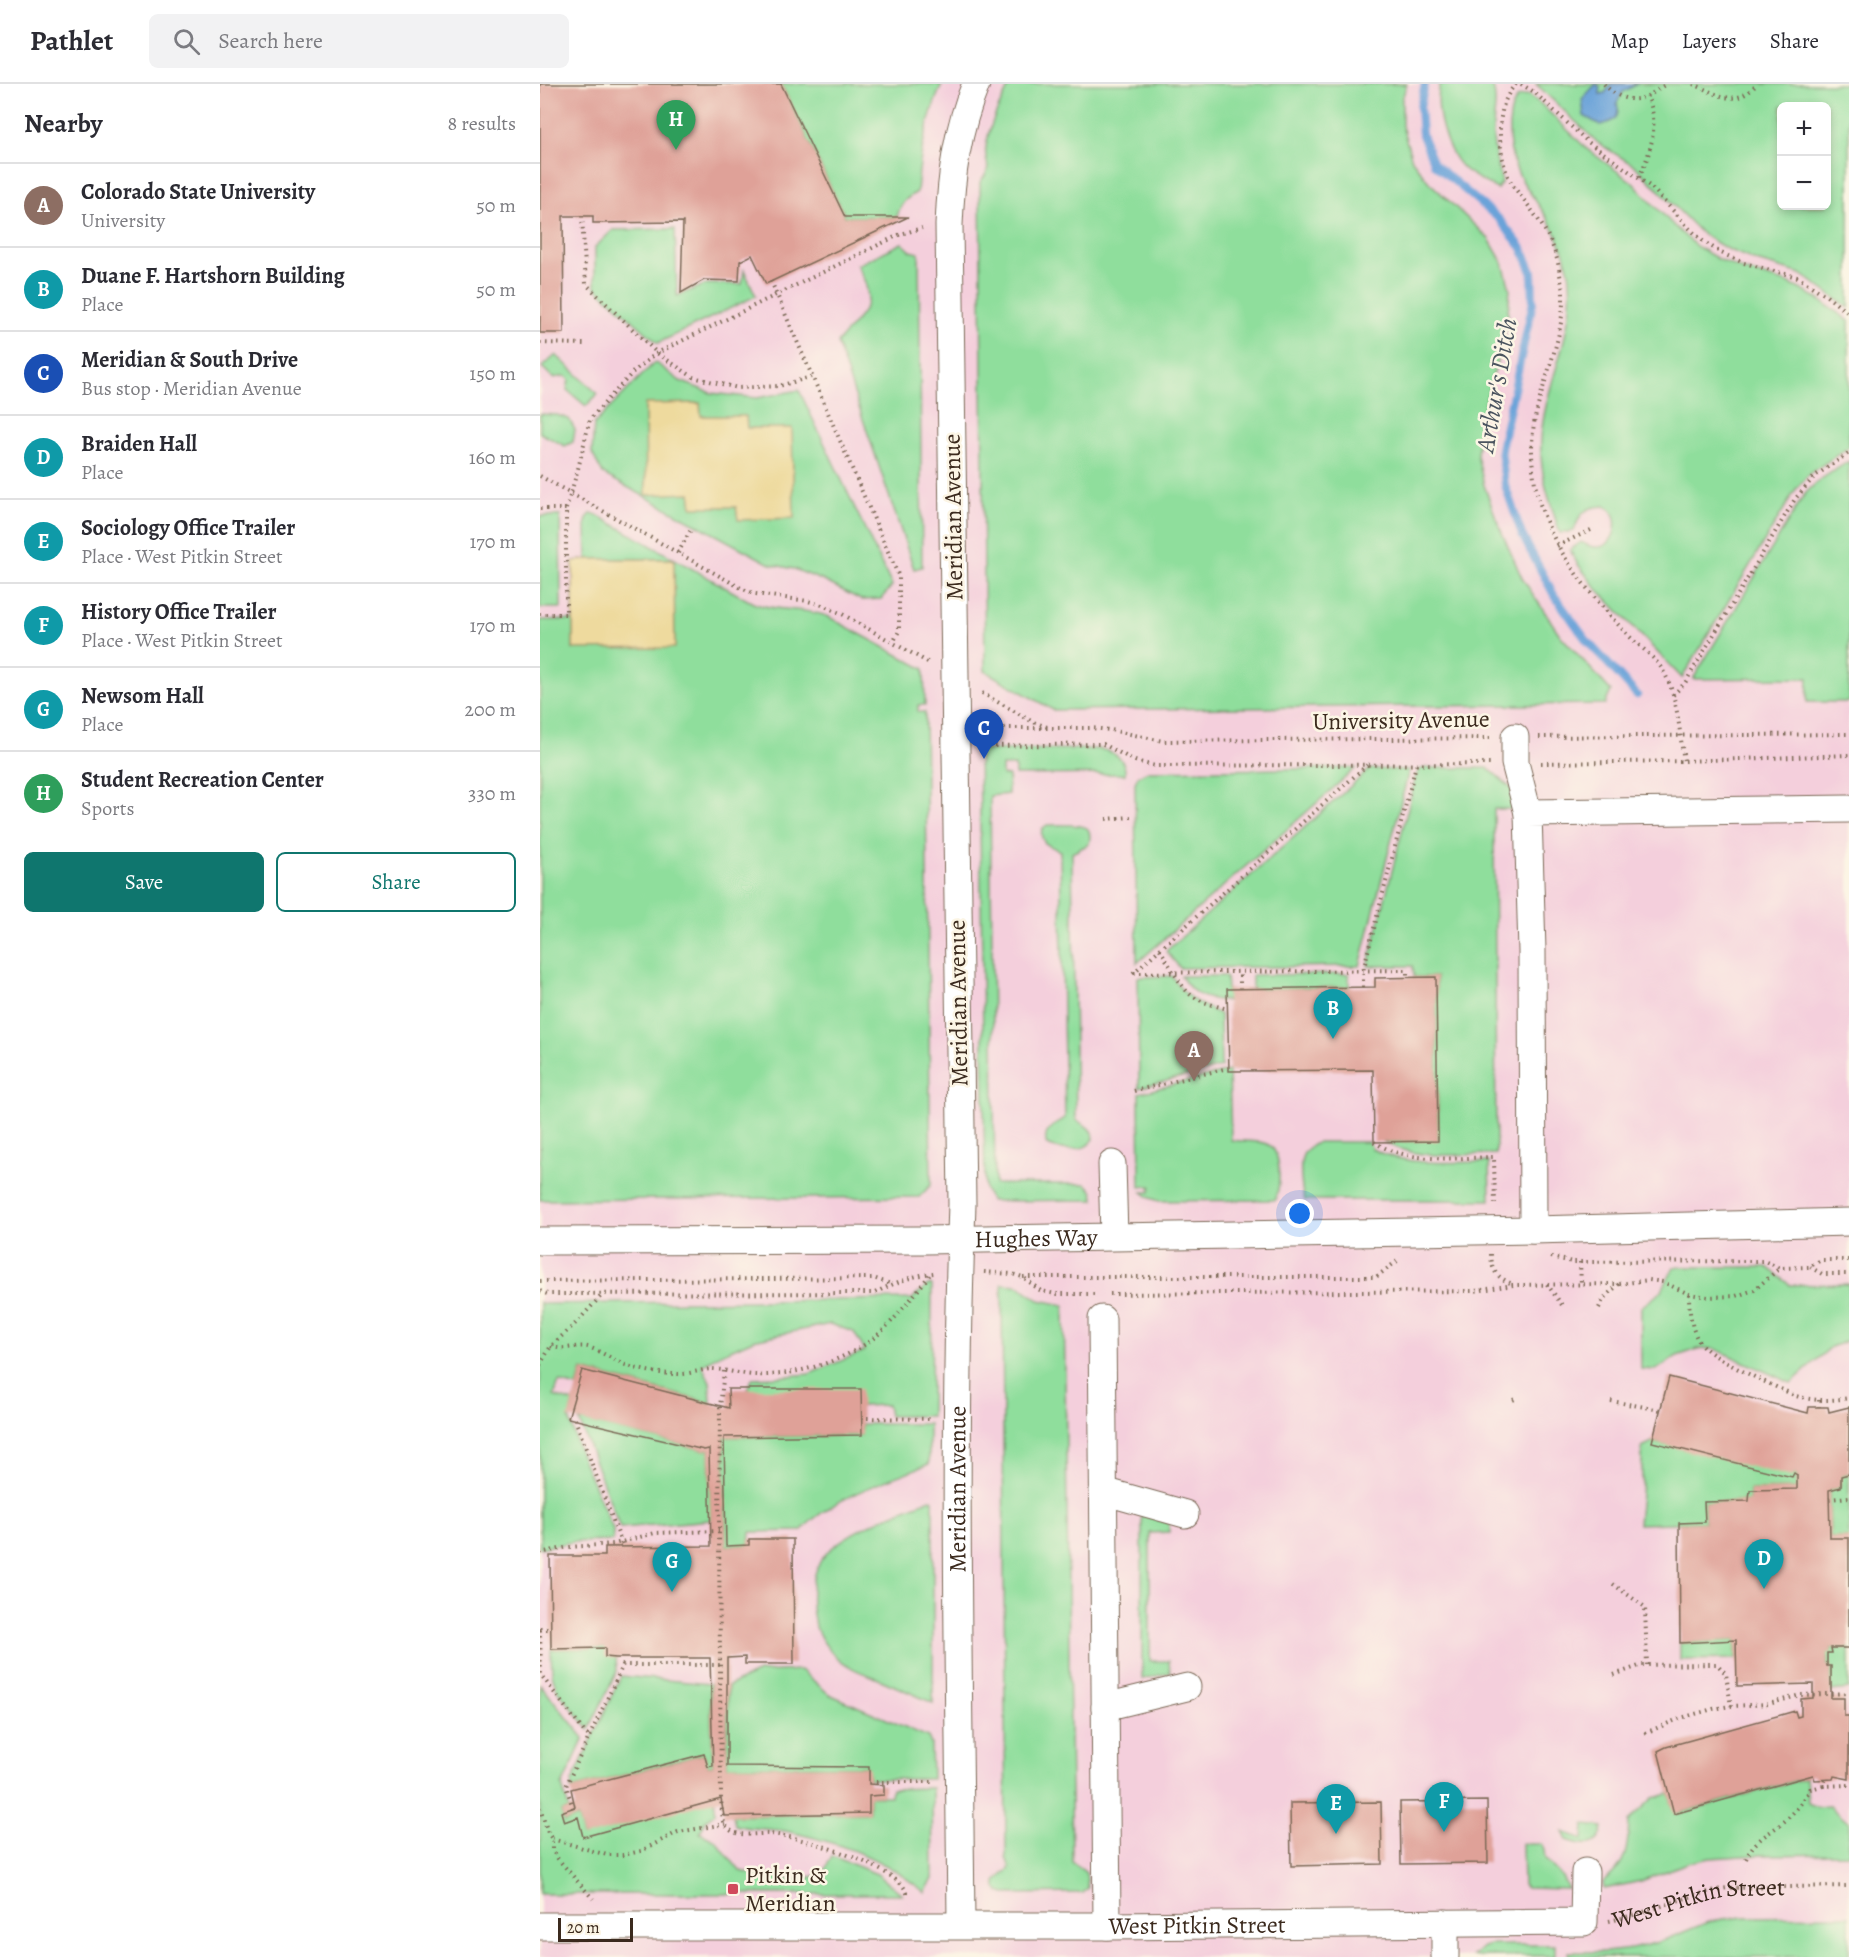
<!DOCTYPE html>
<html lang="en">
<head>
<meta charset="utf-8">
<style>
  body { margin:0; font-family:Alegreya,serif; background:#f2f2f3; color:#2b2b33 }
  .controls { position:absolute; right:18px; top:18px; display:grid; overflow:hidden; border-radius:9px; box-shadow:0 3px 9px #0003 }
  .controls button { width:54px; height:54px; display:grid; place-items:center; padding:0; border:0; border-bottom:2px solid #e1e1e2; background:#fff; color:#2b2b33; font:30px sans-serif }
  .scale { position:absolute; left:18px; bottom:15px; width:75px; box-sizing:border-box; padding-left:6px; border:3px solid #3b2a1e; border-top:0; font-size:16px; line-height:21px; white-space:nowrap; color:#3b2a1e; -webkit-text-stroke:4px #fcf5e5; paint-order:stroke }
  .you { position:absolute; left:760px; top:1130px; width:21px; height:21px; margin:-15px; border:4px solid #fff; border-radius:50%; background:#1a73e8; box-shadow:0 0 0 9px #1a73e833 }
  .badge { display:grid; place-items:center; width:39px; height:39px; border-radius:50%; background:#0f766e; color:#fff; font-size:20px; font-weight:700 }
  .pin { position:absolute; translate:-50% -50px; filter:drop-shadow(0 2px 3px #0008) }
  .pin::after { content:''; position:absolute; top:32px; width:21px; height:18px; background:inherit; clip-path:polygon(0 0,100% 0,50% 100%) }
  .list { margin:0; padding:0; list-style:none }
  h2 { display:flex; justify-content:space-between; align-items:center; height:78px; margin:0; padding:0 24px; font-size:26px }
  h2 small { font-size:20px; font-weight:400; color:#7c7c81 }
  .list li { display:grid; grid-template-columns:39px 1fr auto; gap:18px; align-items:center; box-sizing:border-box; height:84px; padding:0 24px; border-top:2px solid #e1e1e2 }
  .list b { display:block; font-size:22px; white-space:nowrap }
  .list p { margin:0; font-size:20px; white-space:nowrap; color:#7c7c81 }
  .list em { font-size:20px; font-style:normal; color:#7c7c81 }
  .actions { display:flex; gap:12px; padding:18px 24px }
  .actions a { flex:1; padding:14px 0; border:2px solid #0f766e; border-radius:9px; text-align:center; font-size:21px; color:#0f766e }
  .actions .main { background:#0f766e; color:#fff }
  .icon { flex:none; width:33px; height:33px; fill:none; stroke:currentColor; stroke-width:2; stroke-linecap:round; stroke-linejoin:round }
  .map { position:relative; flex:none; width:1309px; height:1873px; overflow:hidden }
  header { display:flex; align-items:center; gap:36px; box-sizing:border-box; height:84px; padding:0 30px; background:#fff; border-bottom:2px solid #e1e1e2 }
  header strong { font-size:28px }
  nav { display:flex; gap:33px; margin-inline-start:auto; font-size:21px }
  .search { width:420px; height:54px; background:#f2f2f3; display:flex; align-items:center; gap:15px; box-sizing:border-box; padding:0 21px; border-radius:9px; color:#7c7c81; font-size:22px }
  main { display:flex }
  aside { flex:1; background:#fff }
  .map>svg:first-child { display:block }
  .built { fill:#f4cfdc; fill-rule:evenodd }
  .green { fill:#8fde9c; stroke:#65845d; stroke-width:1.5; fill-rule:evenodd }
  .sand { fill:#eeda9e; stroke:#94825e; stroke-width:1.5 }
  .water { fill:#6aa3d9; stroke:#52667c; stroke-width:1.5 }
  .lines { fill:none; stroke-linecap:round; stroke-linejoin:round }
  .stream { stroke:#6aa3d9; stroke-width:8 }
  .building { fill:#dfa198 }
  .minor-casing { stroke:#7c6957; stroke-width:29 }
  .path { stroke:#7c6957; stroke-width:4; stroke-dasharray:1.5 4.5; stroke-linecap:butt }
  .minor { stroke:#fff; stroke-width:27 }
  .poi-dot { fill:#d1495b; stroke:#fcf5e5; stroke-width:2 }
  .labels { text-anchor:middle; stroke-width:5; stroke-linejoin:round; paint-order:stroke }
  .street-label { font-size:24px; fill:#3b2a1e; stroke:#fcf5e5 }
  .poi-label { font-size:24px; fill:#3b2a1e; stroke:#fcf5e5; text-anchor:start }
  .water-label { font-size:26px; font-style:italic; fill:#4b545f; stroke:#fcf5e5 }
</style>
</head>
<body>
<header>
<strong>Pathlet</strong>
<div class="search"><svg class="icon" aria-label="search" viewBox="0 0 24 24"><circle cx="10" cy="10" r="6"/><path d="M15 15l6 6"/></svg>Search here</div>
<nav><a>Map</a><a>Layers</a><a>Share</a></nav>
</header>
<main>
<aside>
<h2>Nearby<small>8 results</small></h2>
<ul class="list">
<li><span class="badge" style="background:#8d6e63">A</span><div><b>Colorado State University</b><p>University</p></div><em>50 m</em></li>
<li><span class="badge" style="background:#0f9aa8">B</span><div><b>Duane F. Hartshorn Building</b><p>Place</p></div><em>50 m</em></li>
<li><span class="badge" style="background:#1a4fb4">C</span><div><b>Meridian &amp; South Drive</b><p>Bus stop · Meridian Avenue</p></div><em>150 m</em></li>
<li><span class="badge" style="background:#0f9aa8">D</span><div><b>Braiden Hall</b><p>Place</p></div><em>160 m</em></li>
<li><span class="badge" style="background:#0f9aa8">E</span><div><b>Sociology Office Trailer</b><p>Place · West Pitkin Street</p></div><em>170 m</em></li>
<li><span class="badge" style="background:#0f9aa8">F</span><div><b>History Office Trailer</b><p>Place · West Pitkin Street</p></div><em>170 m</em></li>
<li><span class="badge" style="background:#0f9aa8">G</span><div><b>Newsom Hall</b><p>Place</p></div><em>200 m</em></li>
<li><span class="badge" style="background:#2e9e5b">H</span><div><b>Student Recreation Center</b><p>Sports</p></div><em>330 m</em></li>
</ul>
<div class="actions"><a class="main">Save</a><a>Share</a></div>
</aside>
<div class="map">
<svg width="1309" height="1873" viewBox="0 0 1309 1873">
  <rect width="100%" height="100%" fill="#fcf5e5"/>
  <filter id="ink" filterUnits="userSpaceOnUse"><feTurbulence type="fractalNoise" baseFrequency=".0167" numOctaves="2"/><feDisplacementMap in="SourceGraphic" scale="12" xChannelSelector="R" yChannelSelector="G"/><feConvolveMatrix kernelMatrix="1 2 1 2 8 2 1 2 1" color-interpolation-filters="sRGB"/></filter>
  <filter id="wash" filterUnits="userSpaceOnUse"><feTurbulence type="fractalNoise" baseFrequency=".008" numOctaves="4" result="noise"/><feDisplacementMap in="SourceGraphic" scale="24" xChannelSelector="R" yChannelSelector="G"/><feGaussianBlur stdDeviation="1.35" result="paint"/><feColorMatrix in="noise" values="0 0 0 0 0 0 0 0 0 0 0 0 0 0 0 0 0 1.4 0 .05"/><feComposite in="paint" operator="in"/></filter>
  <g filter="url(#wash)">
    <rect width="100%" height="100%" fill="#f4dec1"/>
    <path class="built" d="M0 0H1309V1873H0ZM1242 22H1286V122H1242Z"/>
    <path class="green" d="M241 0H402C386 37 380 68 377 108 366 114 360 120 357 133H305Z
      M470 0H867L862 15V42L872 76 888 97 949 155 963 179 970 205 967 240 941 336 937 371 944 401 959 442 982 494 1020 551 1071 607 1065 620 513 626 445 587 440 98C455 81 443 79 446 63 449 41 460 20 470 0Z
      M900 0H952C959 18 952 33 953 51 953 67 958 83 962 98L957 105C947 99 933 93 924 85 905 67 894 25 900 0Z
      M996 0H1309V224L1261 190 1216 177 1187 165 1162 150 1095 82 1058 59ZM1242 22H1286V122H1242Z
      M989 11 1002 21 1047 65 1092 98 1135 143 1156 162 1178 175 1203 186 1248 199 1275 213 1309 237V363L1269 390 1256 405 1142 594 1056 504 1037 479 1030 466 1041 458C1045 460 1050 463 1055 463 1072 466 1081 441 1072 428 1071 425 1067 424 1065 422 1045 423 1040 428 1034 447L1020 449C1010 418 999 389 1001 356 1004 301 1035 252 1030 196 1029 182 1020 156 1013 144 992 105 968 93 969 43 970 31 971 22 978 13Z
      M135 145 137 212 167 200H202L204 186 216 212 118 259 55 203V163L73 146Z
      M362 159 371 167 379 169 382 483 374 485 297 259C323 227 340 222 317 181Z
      M16 271 58 310 46 322 27 306 29 296 25 292 13 294 2 283Z
      M115 278 140 297 171 309 217 314 259 306 352 502 341 515 321 516 284 497 254 485 230 480 63 390 52 369 54 340Z
      M0 330 17 331 29 335 35 346 33 358 25 362 0 349Z
      M1309 377V618H1267L1268 594 1153 595 1264 411C1279 394 1291 389 1309 377Z
      M51 430H55L213 519C237 528 263 523 287 532L384 585 385 621H378V628H385L391 1101 379 1113 0 1116V536H33V565L134 475H47L46 439 47 434Z
      M0 432H20L21 524H0Z
      M444 658V666L560 665C574 668 586 674 585 690L475 691V682H462V691L469 692 468 710 450 712 455 1100H546C552 1105 554 1108 554 1116L451 1117 445 1105 439 661Z
      M816 684 597 879 595 699 598 692 608 687Z
      M885 684H948L972 705V725H954L956 1070C919 1070 877 1077 844 1058L898 1056 896 893H874L873 882H828L876 692 879 686Z
      M830 685 869 686 820 882 640 884 626 867Z
      M507 741C515 741 542 739 548 745 551 749 550 755 549 760L532 769 536 1036C545 1041 552 1044 554 1055 546 1069 521 1067 507 1061 501 1047 515 1041 525 1034L520 767C509 761 499 760 502 745Z
      M809 890V903L712 905V891Z
      M632 892C644 913 658 920 680 930L681 983 599 1004 598 893Z
      M641 892H686L688 917C665 915 654 913 641 892Z
      M689 987 691 1056C720 1060 738 1050 739 1089 739 1099 739 1106 735 1116L619 1117 610 1114 602 1108H610L611 1102 600 1103 599 1009Z
      M778 1058H829L832 1065C867 1083 910 1078 949 1078L950 1116H765C761 1107 759 1080 763 1071 765 1065 772 1062 778 1058Z
      M1134 1183H1227L1250 1201 1309 1200V1256L1291 1263 1251 1299 1175 1265H1158L1137 1272 1116 1286 1101 1285V1223L1121 1208Z
      M462 1200 477 1201 499 1216 524 1221 532 1778 546 1789 548 1804 543 1809 465 1810 459 1808 456 1804V1798L470 1784 466 1773Z
      M388 1201H392L391 1332H349L347 1321 321 1322 207 1305 213 1294 236 1293 269 1290 325 1267 314 1248 290 1240 213 1256 181 1270 162 1281 170 1298 171 1319 42 1286 37 1303 19 1298 14 1312 33 1318 29 1334 39 1367 73 1445V1457L33 1458 0 1464V1218L3 1220 372 1215Z
      M39 1336 164 1366 169 1365 171 1436 80 1444Z
      M322 1340H389V1380C348 1396 290 1414 261 1447L210 1448 209 1461 186 1462 184 1353 321 1351Z
      M1112 1358 1254 1389 1257 1391V1405L1210 1406 1209 1417 1164 1418 1165 1438 1098 1440 1102 1400V1363Z
      M1309 1390V1454H1290L1289 1406 1301 1403V1392Z
      M391 1415 393 1416V1619C374 1610 354 1602 334 1593 326 1590 316 1587 309 1582 291 1572 276 1552 273 1531 270 1514 272 1493 280 1478 296 1449 362 1427 391 1415Z
      M602 1430 629 1439V1448L610 1449V1577H629L630 1589 602 1595Z
      M1196 1556V1575L1140 1576V1559Z
      M65 1564 76 1574 77 1587 49 1645 17 1606 12 1590 11 1565Z
      M1291 1564H1309V1605L1291 1607V1582H1287V1569L1291 1568Z
      M261 1586 289 1610 388 1653 391 1660 392 1695H329L328 1683 187 1682 188 1602 219 1588Z
      M81 1592 170 1600 173 1682 168 1683 164 1670 31 1705 32 1698Z
      M0 1600 44 1654 22 1702 29 1725 21 1728 24 1738 38 1733 43 1752 175 1715V1729L166 1736 160 1749 176 1757 200 1787 253 1796 282 1791 292 1772 337 1790 362 1810H0Z
      M1266 1694 1268 1719 1277 1723 1289 1722 1309 1739V1770L1221 1771 1169 1774 1147 1779 1101 1797 1064 1805 1063 1798C1087 1781 1088 1764 1089 1737L1113 1714 1129 1710 1135 1730Z
      M392 1704 393 1795 385 1808C372 1799 360 1789 347 1782 316 1765 279 1754 245 1747 229 1744 211 1746 195 1741L193 1732 329 1729V1712H350L351 1705Z
      M1044 1741 1063 1743C1060 1765 1043 1762 1027 1756L1023 1748 1043 1755Z
      M982 1760H1001L1004 1766 1005 1775 1022 1793 1028 1805 986 1804 983 1801Z
      M1309 1832V1873H1029V1868H1066L1092 1865 1122 1857 1168 1838 1183 1835 1205 1833Z
      M950 1861H1015V1872H933L943 1863Z"/>
    <path class="sand" d="M160 319 161 332H206L207 344H252L254 434 198 436 196 423H152L150 409 106 411 105 320Z
      M47 475H134L135 564 33 565V477Z"/>
    <path class="water" d="M1056 0 1060 3V10L1065 9 1071 0H1097L1083 8 1077 19C1081 34 1074 38 1060 41L1044 32 1042 15Z"/>
    <g class="lines">
      <path class="stream" d="M885 0 880 23 882 51 894 80 959 135 982 164 992 188 993 218 961 365 965 401 982 451 1014 511 1047 557 1097 611"/>
    </g>
    <g id="blocks">
      <path class="building" d="M0 0H241L305 133H368L226 200 212 171 200 177 199 197 164 196 141 209 143 138 53 139V132H23L24 249H0Z
        M896 893 898 1057 834 1058 833 986 689 987 687 905 835 903V894Z
        M42 1286 189 1324 188 1305H321L322 1351 184 1353 186 1462 209 1461V1455H253L254 1580H205V1573L187 1574V1682L329 1683V1700L344 1701V1711L329 1712V1729L184 1732 181 1715 43 1753 38 1733 24 1738 21 1728 35 1723 31 1705 164 1670 168 1683 173 1682 170 1574H76L65 1573V1564L11 1565 10 1472H65V1463L171 1462 169 1365 164 1366 28 1334Z
        M1129 1293 1268 1329 1269 1323H1288L1289 1328 1309 1323V1390L1301 1392V1403L1289 1406 1290 1454H1309V1564H1291L1292 1569H1287V1582H1291V1614H1304V1632H1309V1695L1294 1692 1293 1695 1275 1696 1273 1691 1134 1730 1118 1667 1126 1663 1255 1627 1257 1633 1261 1632V1615L1273 1614V1600L1197 1602 1196 1556 1140 1559 1139 1439 1165 1438 1164 1418 1209 1417 1210 1406 1257 1405V1391L1254 1389 1252 1393 1112 1358Z
        M947 1717 948 1779 861 1780 860 1718Z
        M841 1718 842 1780 751 1782 750 1719Z"/>
    </g>
  </g>
  <g filter="url(#ink)">
    <use href="#blocks" fill-opacity="0" stroke="#7c6957" stroke-width="1.5"/>
    <g class="lines">
      <g class="minor-casing">
        <g id="minor">
          <path d="M975 653V679L988 729"/>
          <path d="M1309 725 988 729 992 867 993 1146 1309 1138"/>
          <path d="M572 1080 574 1152"/>
          <path id="s2" d="M0 1157 386 1156 993 1146"/>
          <path d="M562 1235 567 1842"/>
          <path d="M563 1407 645 1430"/>
          <path d="M565 1623 647 1603"/>
          <path d="M905 1839V1873"/>
          <path id="s3" d="M421 1841C419 1601 413 1360 422 1120L409 141C411 92 417 46 436 0"/>
          <path id="s4" d="M0 1842H567L1044 1838 1045 1788"/>
        </g>
      </g>
      <g class="path">
        <path d="M976 0C973 3 970 7 968 11 955 33 959 77 971 98 978 110 988 120 995 131 1006 146 1016 166 1019 184 1020 193 1023 203 1023 211 1024 251 1006 288 997 326 989 355 991 391 1000 420 1015 469 1050 510 1084 547 1095 559 1110 569 1120 582 1138 607 1139 647 1144 677"/>
        <path d="M981 0 994 8 1048 58 1111 103 1151 146 1163 157 1181 169 1204 179 1257 193 1284 210 1309 230"/>
        <path d="M1064 0C1074 12 1091 20 1107 12 1114 9 1120 3 1127 0"/>
        <path d="M1153 0C1178 10 1195 25 1217 0"/>
        <path d="M1099 93C1111 69 1120 38 1107 12"/>
        <path d="M42 132 46 200 117 269 153 293 198 304 239 302 271 293"/>
        <path d="M231 197 359 493V547L353 559"/>
        <path d="M0 259 47 260"/>
        <path d="M0 392 203 505 215 510 268 517 282 521 302 530 391 580"/>
        <path d="M0 425H26V530H0"/>
        <path d="M26 425 38 385 50 335 94 287 117 269 361 150 382 144"/>
        <path d="M1017 462 1053 445"/>
        <path d="M138 469 150 447"/>
        <path d="M442 609 493 638 507 643"/>
        <path d="M1133 611 1145 599 1255 415 1275 392 1309 369"/>
        <path d="M440 644H551L571 646 623 657 950 654"/>
        <path d="M999 653 1309 650"/>
        <path d="M449 662 563 660 595 677 615 682 951 680"/>
        <path d="M1001 679 1144 677 1309 671"/>
        <path d="M566 735 591 733"/>
        <path d="M620 865C628 878 641 904 652 912 663 919 676 922 688 925"/>
        <path d="M593 889 827 681"/>
        <path d="M594 889 867 886V893"/>
        <path d="M823 903V887L876 681"/>
        <path d="M700 905V888"/>
        <path d="M594 1007 688 984"/>
        <path d="M834 1058C869 1080 914 1074 954 1073L955 1123"/>
        <path d="M951 1170C952 1188 956 1192 972 1200"/>
        <path d="M1011 1173 1032 1178 1224 1177 1240 1184 1269 1183 1281 1176H1309"/>
        <path d="M1040 1178 1041 1200"/>
        <path d="M1270 1183 1282 1190H1309"/>
        <path d="M444 1188 472 1190 483 1193 501 1207 516 1210H554"/>
        <path d="M483 1193H836L860 1175"/>
        <path d="M0 1197 333 1194 351 1200"/>
        <path d="M1007 1200 1022 1221"/>
        <path d="M0 1207 7 1210 335 1209C353 1199 374 1191 394 1189"/>
        <path d="M570 1210 935 1207 973 1201 1079 1200 1109 1196 1123 1198 1149 1210 1168 1213 1196 1212 1214 1206 1240 1184"/>
        <path d="M1149 1210C1149 1225 1151 1244 1158 1256 1167 1274 1235 1302 1256 1312 1274 1317 1290 1317 1309 1314"/>
        <path d="M1059 1224 1064 1214 1079 1200"/>
        <path d="M11 1262C24 1268 38 1259 51 1264 64 1269 75 1277 88 1282 104 1287 120 1290 137 1290 149 1291 161 1285 173 1285 187 1286 200 1290 214 1291 254 1293 311 1276 341 1248 360 1230 375 1210 391 1189"/>
        <path d="M0 1281 11 1262 35 1240 63 1210"/>
        <path d="M184 1287 180 1323 179 1447 181 1715C182 1724 181 1739 189 1745 199 1754 217 1749 229 1750 262 1752 339 1778 362 1801 365 1804 367 1809 369 1813"/>
        <path d="M973 1316 977 1314"/>
        <path d="M1279 1316V1323"/>
        <path d="M1071 1317 1121 1326"/>
        <path d="M321 1334 393 1335"/>
        <path d="M35 1335 83 1463"/>
        <path d="M1289 1415 1309 1413"/>
        <path d="M0 1469 29 1463 74 1460 115 1449 179 1447"/>
        <path d="M1073 1500 1105 1523 1107 1581"/>
        <path d="M0 1545H11"/>
        <path d="M0 1546 1 1591 45 1649 49 1652"/>
        <path d="M1074 1591 1102 1581 1177 1580 1186 1590 1191 1622"/>
        <path d="M1105 1649 1141 1634 1173 1625 1191 1622 1229 1620 1260 1611 1309 1609"/>
        <path d="M336 1698H394"/>
        <path d="M1283 1702 1309 1701"/>
        <path d="M0 1724 8 1749 12 1755V1766L18 1775 53 1815"/>
        <path d="M33 1724 26 1702 83 1581H180"/>
        <path d="M12 1755 67 1771H83L101 1767 138 1748 185 1740"/>
        <path d="M1206 1775C1214 1753 1235 1748 1250 1732 1258 1724 1265 1715 1270 1705L1283 1702 1285 1696"/>
        <path id="s1" d="M1069 1837C1110 1829 1147 1810 1188 1804L1309 1802"/>
      </g>
      <use href="#minor" class="minor"/>
    </g>
  </g>
  <rect class="poi-dot" x="187" y="1799" width="12" height="12" rx="3"/>
  <g class="labels">
    <g class="street-label">
      <text transform="translate(413 433) rotate(-91)" y="8">Meridian Avenue</text>
      <text transform="translate(861 636) rotate(-1)" y="8">University Avenue</text>
      <text transform="translate(418 919) rotate(-91)" y="8">Meridian Avenue</text>
      <text dy="8" stroke="none"><textPath href="#s2" startOffset="496">Hughes Way</textPath></text>
      <text dy="8" stroke="none"><textPath href="#s3" startOffset="436">Meridian Avenue</textPath></text>
      <text dy="8" stroke="none"><textPath href="#s1" startOffset="92">West Pitkin Street</textPath></text>
      <text dy="8" stroke="none"><textPath href="#s4" startOffset="657">West Pitkin Street</textPath></text>
    </g>
    <g class="poi-label">
      <text x="205" y="1799">Pitkin &amp;<tspan x="205" dy="28">Meridian</tspan></text>
    </g>
    <g class="water-label">
      <text transform="translate(956 301) rotate(-80)" y="9">Arthur's Ditch</text>
    </g>
  </g>
</svg>
<div class="controls">
<button>+</button>
<button>−</button>
</div>
<div class="scale">20 m</div>
<div class="you"></div>
<div class="pin badge" style="left:654px;top:997px;background:#8d6e63">A</div>
<div class="pin badge" style="left:793px;top:955px;background:#0f9aa8">B</div>
<div class="pin badge" style="left:444px;top:675px;background:#1a4fb4">C</div>
<div class="pin badge" style="left:1224px;top:1505px;background:#0f9aa8">D</div>
<div class="pin badge" style="left:796px;top:1750px;background:#0f9aa8">E</div>
<div class="pin badge" style="left:904px;top:1748px;background:#0f9aa8">F</div>
<div class="pin badge" style="left:132px;top:1508px;background:#0f9aa8">G</div>
<div class="pin badge" style="left:136px;top:66px;background:#2e9e5b">H</div>
</div>
</main>
</body>
</html>
